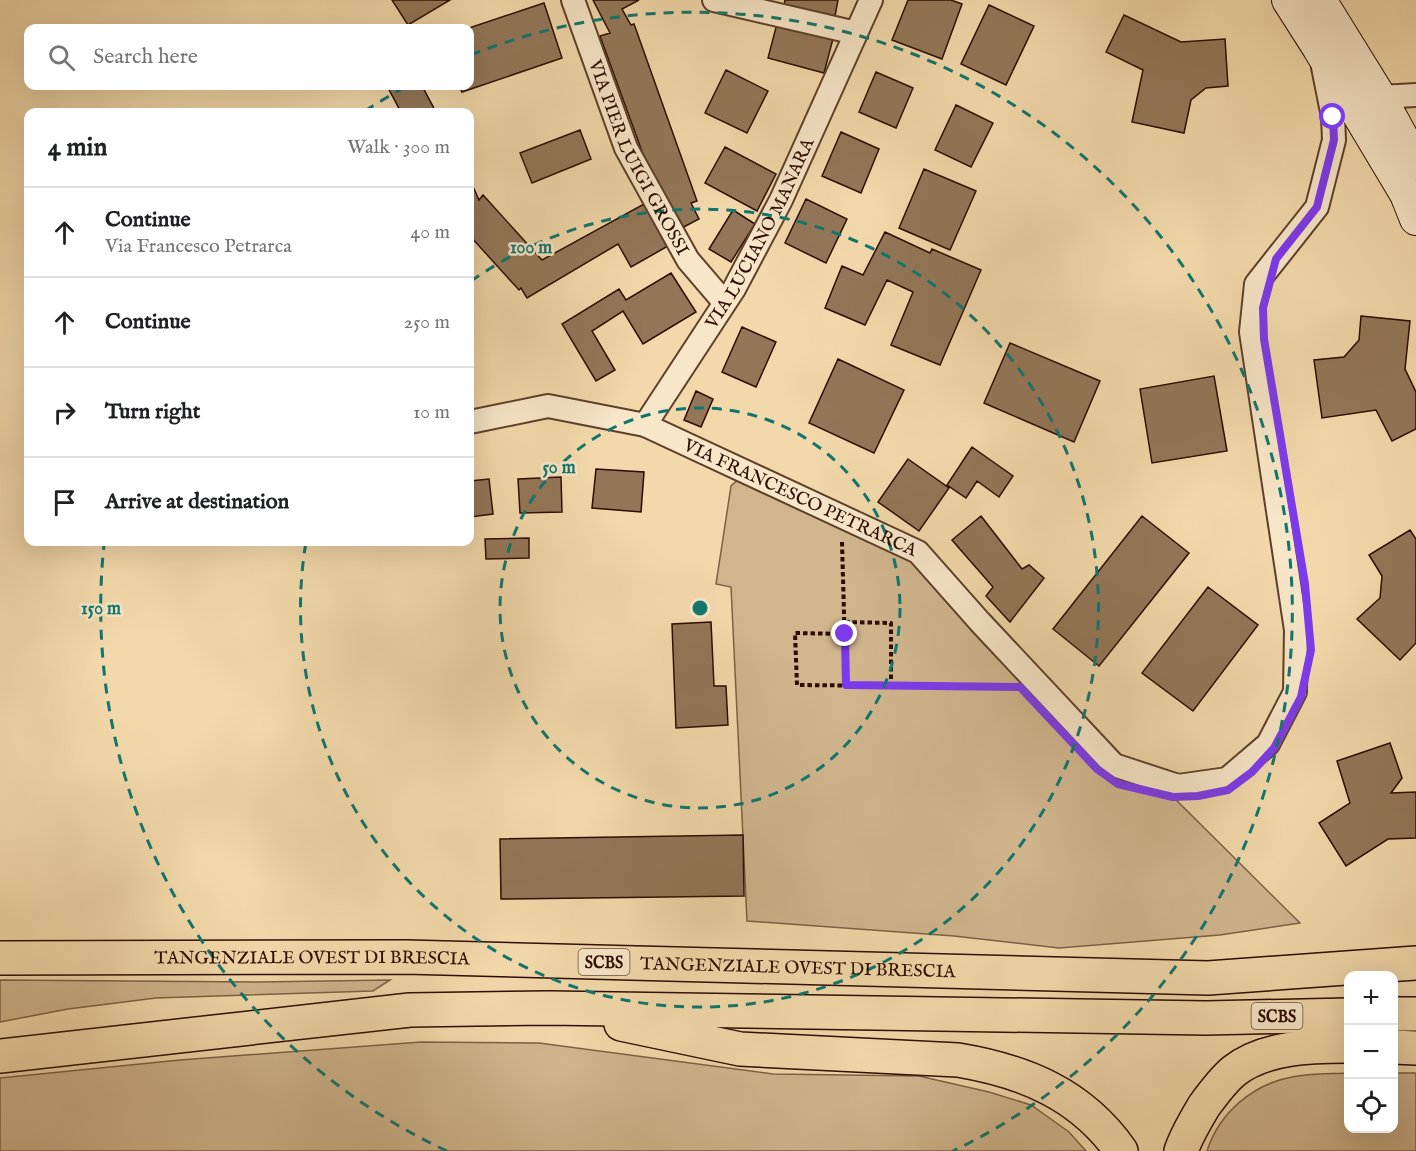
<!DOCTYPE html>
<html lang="en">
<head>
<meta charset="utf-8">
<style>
  body { margin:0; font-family:"IM FELL English",serif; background:#f6f6f6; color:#202124 }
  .controls { position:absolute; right:18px; bottom:18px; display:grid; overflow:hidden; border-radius:12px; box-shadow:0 6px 24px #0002 }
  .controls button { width:54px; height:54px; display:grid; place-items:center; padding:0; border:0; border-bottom:2px solid #e0e0e0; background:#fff; color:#202124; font:30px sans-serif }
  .stop { position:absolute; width:18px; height:18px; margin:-14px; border:4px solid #7c3aed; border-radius:50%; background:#fff }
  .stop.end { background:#7c3aed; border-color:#fff; box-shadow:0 2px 6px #0008 }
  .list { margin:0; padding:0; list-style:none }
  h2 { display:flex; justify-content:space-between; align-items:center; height:78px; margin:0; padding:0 24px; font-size:26px }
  h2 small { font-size:20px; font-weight:400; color:#757577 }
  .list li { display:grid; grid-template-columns:39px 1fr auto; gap:18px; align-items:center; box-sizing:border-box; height:90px; padding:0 24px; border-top:2px solid #e0e0e0 }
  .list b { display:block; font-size:22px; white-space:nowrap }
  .list p { margin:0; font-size:20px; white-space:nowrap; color:#757577 }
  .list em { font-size:20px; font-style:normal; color:#757577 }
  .icon { flex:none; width:33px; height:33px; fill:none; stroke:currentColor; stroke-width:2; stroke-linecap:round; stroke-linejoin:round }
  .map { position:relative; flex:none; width:1416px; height:1151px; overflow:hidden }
  .search { position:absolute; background:#fff; box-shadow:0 6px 24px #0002; left:24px; top:24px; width:450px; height:66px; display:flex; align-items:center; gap:15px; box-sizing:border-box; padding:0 21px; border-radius:12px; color:#757577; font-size:22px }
  .panel { position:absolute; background:#fff; box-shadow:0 6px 24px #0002; left:24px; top:108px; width:450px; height:438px; border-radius:12px }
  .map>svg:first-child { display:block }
  .green { fill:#d0b58d; stroke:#7e6046; stroke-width:1.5 }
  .building { fill:#937658; stroke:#2c0c00; stroke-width:1.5 }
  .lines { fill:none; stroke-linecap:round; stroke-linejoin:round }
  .street-casing { stroke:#5e3f2a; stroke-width:26 }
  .secondary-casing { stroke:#2c0c00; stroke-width:34 }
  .highway-casing { stroke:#2c0c00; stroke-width:36 }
  .path { stroke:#2c0c00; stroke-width:4; stroke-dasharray:4.5 3; stroke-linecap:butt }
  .street { stroke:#f7e6c8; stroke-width:22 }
  .secondary { stroke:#f7e6c8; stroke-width:32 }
  .highway { stroke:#f2d8aa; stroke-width:33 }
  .route { stroke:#7c3aed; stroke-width:8 }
  .ring { fill:none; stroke:#0f766e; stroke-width:3; stroke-dasharray:10 8 }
  .labels { text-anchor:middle; stroke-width:5; stroke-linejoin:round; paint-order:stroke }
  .shield { fill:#f7e6c8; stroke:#694d3c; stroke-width:1.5 }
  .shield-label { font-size:16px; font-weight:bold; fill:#2c0c00 }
  .street-label { font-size:18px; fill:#2c0c00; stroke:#f7e6c8 }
  .centre { fill:#0f766e; stroke:#f7e6c8; stroke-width:3 }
  .ring-label { font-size:18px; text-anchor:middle; font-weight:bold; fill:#0f766e; stroke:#f7e6c8; stroke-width:5; stroke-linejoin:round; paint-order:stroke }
</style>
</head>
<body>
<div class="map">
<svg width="1416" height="1151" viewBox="0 0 1416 1151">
  <rect width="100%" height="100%" fill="#f2d8aa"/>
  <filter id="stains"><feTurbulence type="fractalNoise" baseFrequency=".00333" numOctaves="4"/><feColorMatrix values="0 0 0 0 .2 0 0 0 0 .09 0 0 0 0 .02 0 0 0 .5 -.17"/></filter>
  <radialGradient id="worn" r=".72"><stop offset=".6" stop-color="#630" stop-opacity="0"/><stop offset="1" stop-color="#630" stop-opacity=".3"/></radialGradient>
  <path class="green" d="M740 478 900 554 919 568 1110 771 1165 789 1300 923 1220 935 1059 948 954 936 747 921 731 587 716 584 731 486Z
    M0 980 258 982 390 980 373 991 156 998 68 1009 0 1022Z
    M421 1042 539 1043 773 1074 919 1076 989 1092 1031 1105 1069 1132 1086 1151H0V1078L180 1060Z
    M1348 1073V1128H1394V1073H1416V1151H1207C1219 1113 1253 1084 1292 1077 1310 1073 1330 1074 1348 1073Z"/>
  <path class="building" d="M392 0H450L408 25Z
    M593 0H639L622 9 631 25 634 24 697 201 691 203 699 219 678 230 664 212 600 36 610 33Z
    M785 0H838L835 16 784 6Z
    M908 0H951L962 4 942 59 892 40Z
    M544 3 562 58 462 92 459 86H470L469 28Z
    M989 5 1034 26 1006 85 961 64Z
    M1124 15 1181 42 1225 39 1228 86 1206 88 1191 100 1184 133 1132 122 1143 70 1106 52Z
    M778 20 834 35 824 73 768 58Z
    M726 70 768 91 747 133 705 113Z
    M876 72 913 88 896 128 859 112Z
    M387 86H422L436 112H401Z
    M956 105 993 123 971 167 935 150Z
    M580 130 591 159 532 183 520 153Z
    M841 132 879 149 861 193 822 176Z
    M725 147 776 174 757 211 705 183Z
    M924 169 976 191 950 250 899 228Z
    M470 180 479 200 483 195 542 260 644 204 668 246 631 267 618 244 527 298 521 288 519 290 470 236Z
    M806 199 847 219 826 263 785 243Z
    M733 210 755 224 731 262 709 249Z
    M885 232 930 253 932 249 981 270 940 365 891 345 913 292 887 280 865 325 825 308 842 266 863 275Z
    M671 273 696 312 643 344 623 311 592 331 615 370 596 381 562 324 619 289 626 300Z
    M1361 316 1410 321 1405 369 1416 392V429L1392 441 1376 410 1322 418 1314 360 1344 357 1359 340Z
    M742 327 776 342 756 387 722 372Z
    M1010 343 1100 381 1074 442 984 403Z
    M838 359 904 390 874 453 809 423Z
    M1214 376 1227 451 1152 463 1140 389Z
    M696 391 713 399 701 427 684 420Z
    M972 447 1013 476 999 497 977 481 966 498 947 485Z
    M908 459 949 488 919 531 878 502Z
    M596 469 644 472 641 512 592 508Z
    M561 477 562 512 520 513 518 479Z
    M489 479 493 514 470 517V481Z
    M981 516 1022 569 1029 565 1044 578 1010 622 986 596 993 587 952 540Z
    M1142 516 1189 553 1099 666 1053 629Z
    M1410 530 1416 539V643L1400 660 1357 619 1380 598 1382 576 1369 555Z
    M529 538V558L486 559 485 539Z
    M1208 587 1258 625 1193 711 1142 673Z
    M711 622 714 686H726L728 725 676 728 672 624Z
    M1390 743 1402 778 1391 793 1416 792V838L1388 839 1346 866 1319 823 1350 803 1337 761Z
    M743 835 744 896 501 899 500 839Z"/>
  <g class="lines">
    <g class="street-casing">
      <g id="street">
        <path id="s1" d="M573 0 626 148 688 260 724 302"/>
        <path d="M714 0 856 33"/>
        <path d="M1380 97 1416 95"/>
        <path id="s2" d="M470 422 548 406 645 425 918 552 980 622 1114 765 1178 786 1227 779 1268 744 1295 692 1296 630 1251 332 1256 284 1317 207 1334 140 1333 117 1323 67"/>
        <path id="s3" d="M645 425 734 289 781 200 871 0"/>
      </g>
    </g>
    <g class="secondary-casing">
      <path id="secondary" d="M1288 0 1318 47 1406 194 1416 219
        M1320 0 1380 97 1416 163"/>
    </g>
    <g class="highway-casing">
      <g id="highway">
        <path id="s4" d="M0 958 406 957 1208 978 1416 963"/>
        <path d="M1394 1014H1416"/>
        <path d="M621 1024 740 1049 958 1060C1024 1071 1081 1094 1121 1151"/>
        <path d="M1394 1047 1416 1048"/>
        <path d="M0 1056 410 1010 549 1008 1206 1018 1348 1015"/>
        <path d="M1181 1151C1187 1134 1195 1121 1204 1106 1212 1095 1223 1080 1234 1071 1264 1047 1312 1046 1348 1046"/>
      </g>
    </g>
    <path class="path" d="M842 542 846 685
      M845 622 891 623V686
      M845 634 795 633 797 685 1007 687"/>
    <use href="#street" class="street"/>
    <use href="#secondary" class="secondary"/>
    <use href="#highway" class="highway"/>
  </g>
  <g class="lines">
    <path class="route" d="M845 634 846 685 1020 687 1097 769 1118 784 1173 797 1198 796 1228 790 1252 772 1274 748 1301 697 1311 650 1305 584 1264 339 1263 308 1276 259 1317 207 1334 140 1333 117"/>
  </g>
  <g class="ring">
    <circle cx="700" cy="608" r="200"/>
    <path d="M471 281A399 399 0 1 1 306 542"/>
    <path d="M447 1151A599 599 0 0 1 104 545M365 111A599 599 0 0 1 405 87M471 55A599 599 0 0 1 953 1151"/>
  </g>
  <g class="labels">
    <g class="shield">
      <rect x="578.5" y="949" width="51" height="26" rx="4.5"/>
      <rect x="1251.5" y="1003" width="51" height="26" rx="4.5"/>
    </g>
    <g class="shield-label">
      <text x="604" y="968">SCBS</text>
      <text x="1277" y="1022">SCBS</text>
    </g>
    <g class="street-label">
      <text dy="6" stroke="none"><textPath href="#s1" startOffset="171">VIA PIER LUIGI GROSSI</textPath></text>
      <text dy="6" stroke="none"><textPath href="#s3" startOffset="224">VIA LUCIANO MANARA</textPath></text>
      <text dy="6" stroke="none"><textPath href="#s2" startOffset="350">VIA FRANCESCO PETRARCA</textPath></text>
      <text dy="6" stroke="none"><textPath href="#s4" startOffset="312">TANGENZIALE OVEST DI BRESCIA</textPath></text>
      <text dy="6" stroke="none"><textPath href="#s4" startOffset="798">TANGENZIALE OVEST DI BRESCIA</textPath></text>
    </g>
  </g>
  <circle cx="700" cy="608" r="9" class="centre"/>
  <g class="ring-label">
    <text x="531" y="253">100 m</text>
    <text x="559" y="473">50 m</text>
    <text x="101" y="614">150 m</text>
  </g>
  <rect width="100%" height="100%" filter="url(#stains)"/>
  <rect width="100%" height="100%" fill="url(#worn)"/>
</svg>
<div class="controls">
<button>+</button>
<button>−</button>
<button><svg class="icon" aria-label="locate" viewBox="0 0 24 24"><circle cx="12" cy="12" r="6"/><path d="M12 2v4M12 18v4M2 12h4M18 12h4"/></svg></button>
</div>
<div class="stop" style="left:1333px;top:117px"></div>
<div class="stop end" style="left:845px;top:634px"></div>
<div class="search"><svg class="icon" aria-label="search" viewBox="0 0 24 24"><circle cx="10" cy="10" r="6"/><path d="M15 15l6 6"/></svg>Search here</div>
<section class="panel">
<h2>4 min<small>Walk · 300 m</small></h2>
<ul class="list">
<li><svg class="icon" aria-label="ahead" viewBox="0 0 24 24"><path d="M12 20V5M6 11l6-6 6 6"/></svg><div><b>Continue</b><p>Via Francesco Petrarca</p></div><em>40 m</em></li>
<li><svg class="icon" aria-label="ahead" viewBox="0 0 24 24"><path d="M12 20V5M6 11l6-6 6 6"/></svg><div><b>Continue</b></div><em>250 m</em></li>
<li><svg class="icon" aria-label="right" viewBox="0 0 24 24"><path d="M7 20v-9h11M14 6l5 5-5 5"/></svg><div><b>Turn right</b></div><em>10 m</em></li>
<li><svg class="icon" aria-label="arrive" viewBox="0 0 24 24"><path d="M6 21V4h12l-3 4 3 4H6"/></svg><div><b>Arrive at destination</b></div></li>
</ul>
</section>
</div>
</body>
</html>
